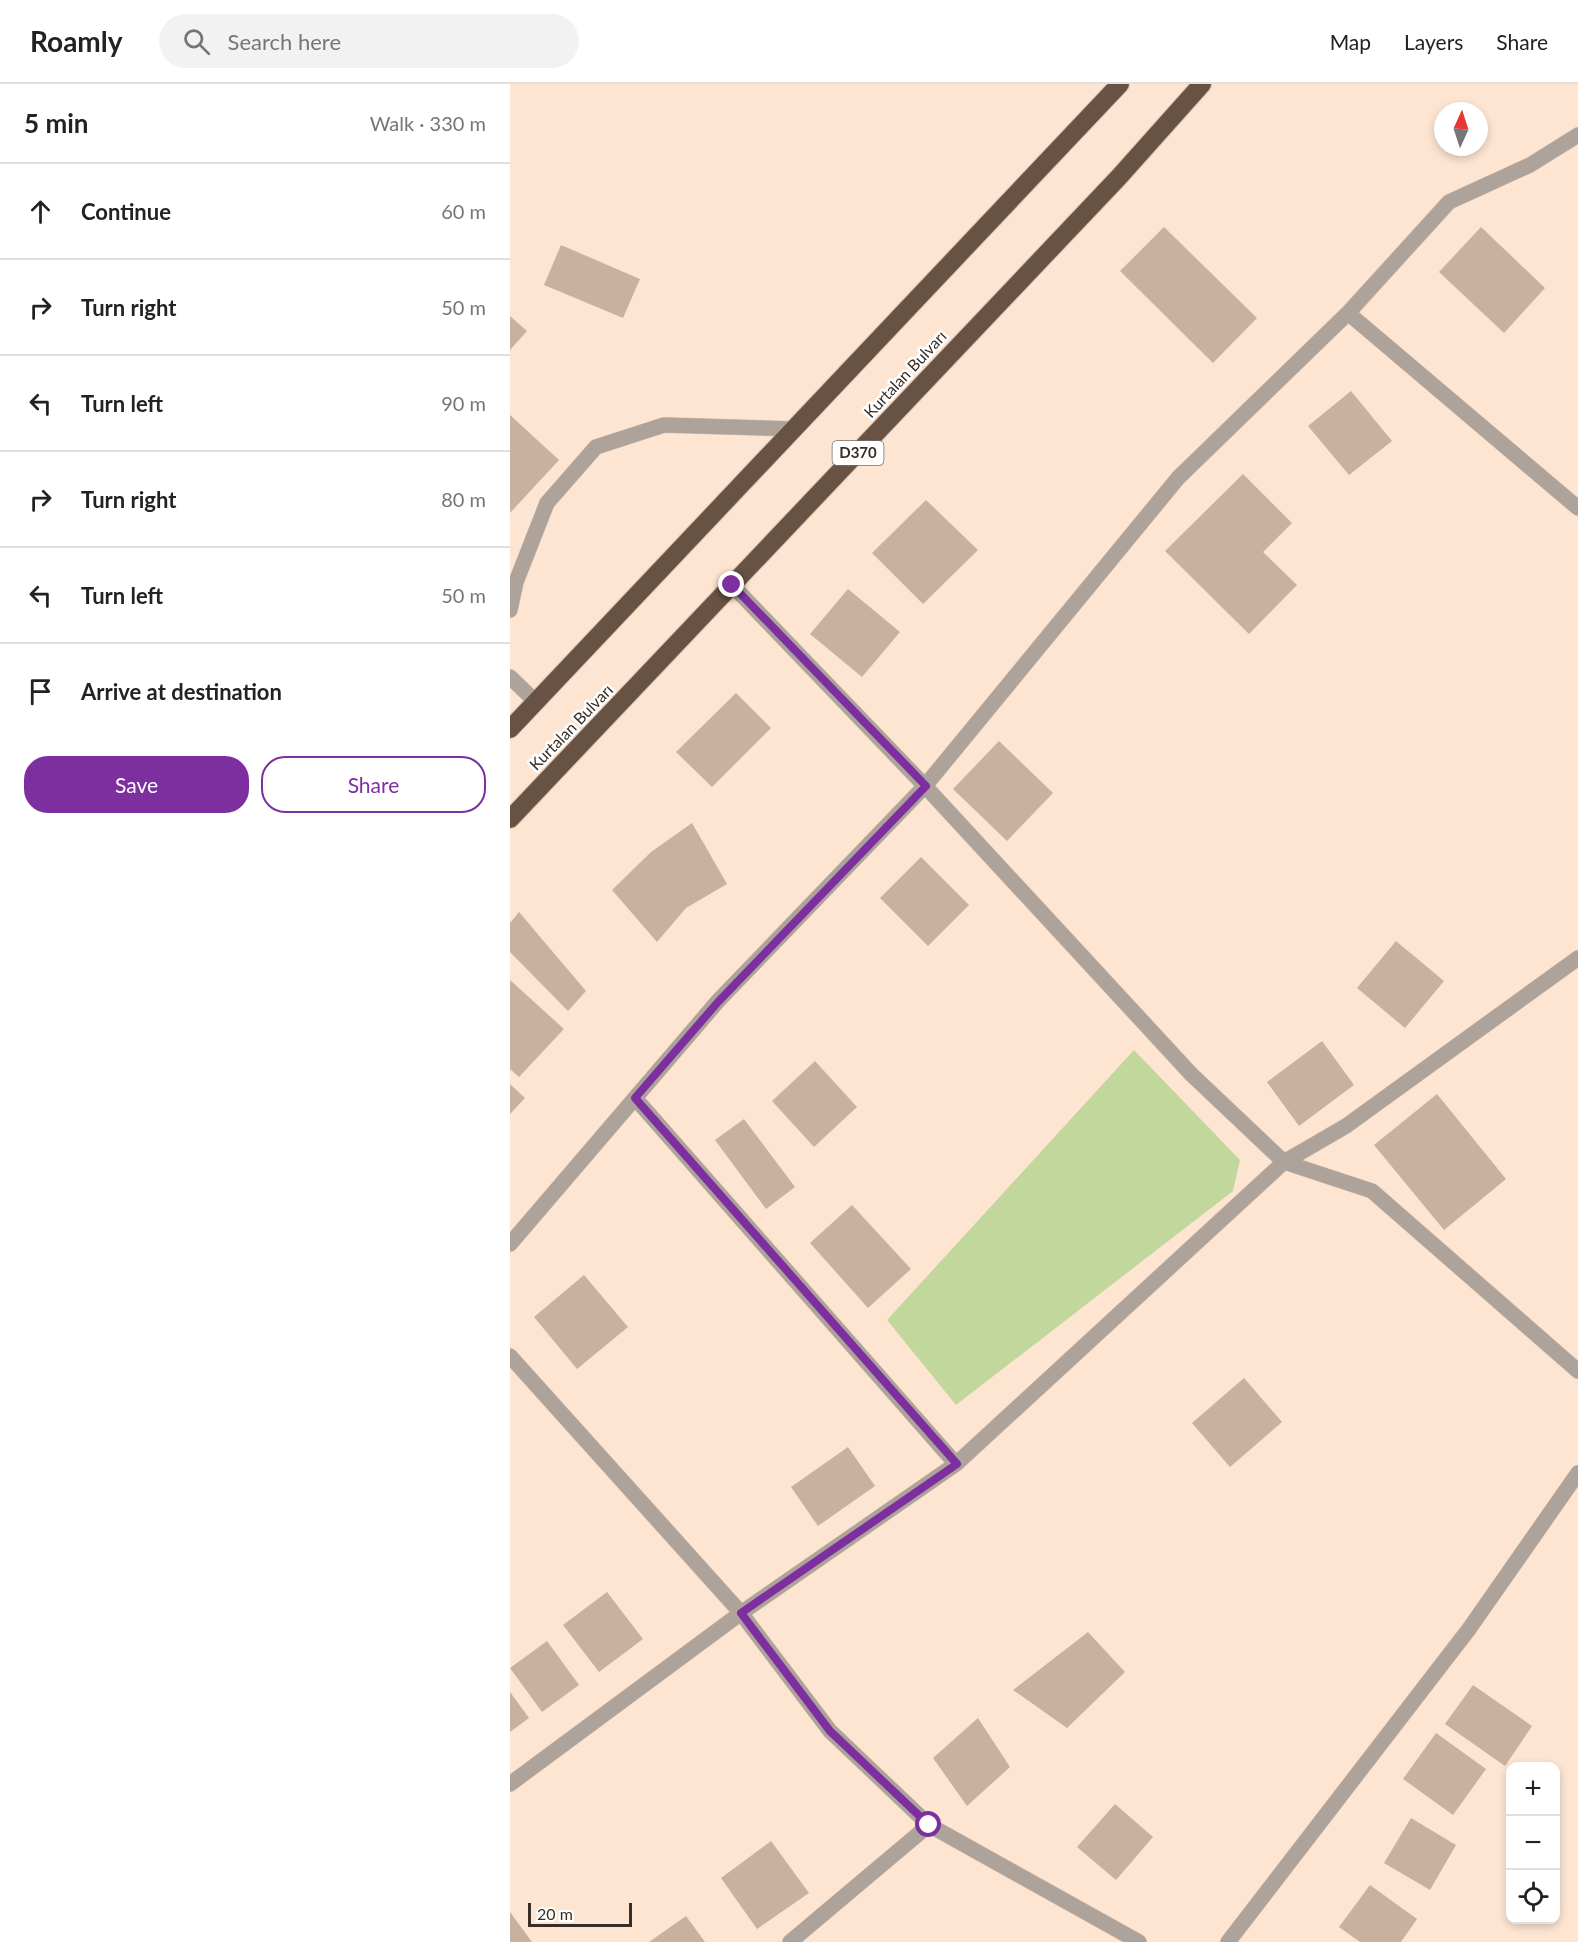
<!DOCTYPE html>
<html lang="en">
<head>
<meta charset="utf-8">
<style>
  body { margin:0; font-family:Lato,sans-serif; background:#f2f2f2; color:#222 }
  .controls { position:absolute; right:18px; bottom:18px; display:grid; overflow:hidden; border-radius:12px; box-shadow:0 3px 9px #0003 }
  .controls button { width:54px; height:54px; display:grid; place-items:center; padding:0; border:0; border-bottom:2px solid #e0e0e0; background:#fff; color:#222; font:30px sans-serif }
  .compass { position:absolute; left:924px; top:18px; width:54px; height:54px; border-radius:50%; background:#fff; box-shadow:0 3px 9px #0003; rotate:3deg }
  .scale { position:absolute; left:18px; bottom:15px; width:104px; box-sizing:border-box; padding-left:6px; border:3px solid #372e27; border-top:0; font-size:16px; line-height:21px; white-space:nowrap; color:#372e27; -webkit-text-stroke:4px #fff; paint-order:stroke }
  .stop { position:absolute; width:18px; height:18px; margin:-14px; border:4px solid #7d2fa0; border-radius:50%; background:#fff }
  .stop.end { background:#7d2fa0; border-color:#fff; box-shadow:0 2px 6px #0008 }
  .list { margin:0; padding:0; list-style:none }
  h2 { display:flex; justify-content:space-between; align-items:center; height:78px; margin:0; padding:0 24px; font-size:26px }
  h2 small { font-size:20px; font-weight:400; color:#767676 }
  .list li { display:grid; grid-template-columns:39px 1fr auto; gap:18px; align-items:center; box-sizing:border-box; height:96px; padding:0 24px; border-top:2px solid #e0e0e0 }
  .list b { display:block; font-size:22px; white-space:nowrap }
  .list em { font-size:20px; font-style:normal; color:#767676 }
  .actions { display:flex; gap:12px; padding:18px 24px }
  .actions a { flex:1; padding:14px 0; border:2px solid #7d2fa0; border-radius:24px; text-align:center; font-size:21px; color:#7d2fa0 }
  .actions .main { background:#7d2fa0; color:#fff }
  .icon { flex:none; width:33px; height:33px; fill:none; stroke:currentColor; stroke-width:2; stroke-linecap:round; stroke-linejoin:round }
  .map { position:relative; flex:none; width:1068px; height:1858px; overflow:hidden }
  header { display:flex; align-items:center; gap:36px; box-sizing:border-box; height:84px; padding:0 30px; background:#fff; border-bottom:2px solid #e0e0e0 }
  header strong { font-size:28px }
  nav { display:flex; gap:33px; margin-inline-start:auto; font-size:21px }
  .search { width:420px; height:54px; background:#f2f2f2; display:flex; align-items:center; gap:15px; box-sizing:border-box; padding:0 21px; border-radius:33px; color:#767676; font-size:22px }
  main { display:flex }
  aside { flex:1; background:#fff }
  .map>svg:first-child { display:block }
  .green { fill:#c2d79c }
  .building { fill:#c8b19f }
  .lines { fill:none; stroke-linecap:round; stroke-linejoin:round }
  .minor-casing { stroke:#d5c0b0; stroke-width:16 }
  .highway-casing { stroke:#d5c0b0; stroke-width:20 }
  .minor { stroke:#ada39b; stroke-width:15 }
  .highway { stroke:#685243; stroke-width:18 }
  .route { stroke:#7d2fa0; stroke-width:8 }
  .labels { text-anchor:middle; stroke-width:5; stroke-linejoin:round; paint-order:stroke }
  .shield { fill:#fff; stroke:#736d68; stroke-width:1.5 }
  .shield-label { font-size:15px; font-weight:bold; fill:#372e27 }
  .street-label { font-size:16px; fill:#372e27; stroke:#fff }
</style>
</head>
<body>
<header>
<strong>Roamly</strong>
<div class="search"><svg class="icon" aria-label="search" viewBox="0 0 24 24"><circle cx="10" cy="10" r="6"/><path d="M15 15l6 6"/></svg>Search here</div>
<nav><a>Map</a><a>Layers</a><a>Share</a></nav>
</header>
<main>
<aside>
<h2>5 min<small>Walk · 330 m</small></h2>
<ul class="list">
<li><svg class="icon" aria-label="ahead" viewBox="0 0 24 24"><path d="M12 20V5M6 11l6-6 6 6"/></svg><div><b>Continue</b></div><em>60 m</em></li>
<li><svg class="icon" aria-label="right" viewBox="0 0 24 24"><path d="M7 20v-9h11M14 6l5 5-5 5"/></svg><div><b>Turn right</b></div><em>50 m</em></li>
<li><svg class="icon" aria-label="left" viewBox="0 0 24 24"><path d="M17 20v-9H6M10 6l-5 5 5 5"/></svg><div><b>Turn left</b></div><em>90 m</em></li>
<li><svg class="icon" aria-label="right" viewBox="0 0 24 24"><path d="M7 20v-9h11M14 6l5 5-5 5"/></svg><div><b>Turn right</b></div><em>80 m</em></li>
<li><svg class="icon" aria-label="left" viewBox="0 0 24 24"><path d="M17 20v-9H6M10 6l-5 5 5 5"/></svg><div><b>Turn left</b></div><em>50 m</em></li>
<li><svg class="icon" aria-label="arrive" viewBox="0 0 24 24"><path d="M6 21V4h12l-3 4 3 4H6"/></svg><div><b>Arrive at destination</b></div></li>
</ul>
<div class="actions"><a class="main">Save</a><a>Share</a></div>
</aside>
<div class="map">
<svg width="1068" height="1858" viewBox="0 0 1068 1858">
  <rect width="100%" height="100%" fill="#fde5d2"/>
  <path class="green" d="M624 966 730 1076 723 1107 446 1321 377 1236Z"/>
  <path class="building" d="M654 143 747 234 703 279 610 187Z
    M971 143 1035 204 994 249 929 188Z
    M51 161 130 195 113 234 34 201Z
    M0 232 17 247 0 266Z
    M841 307 882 357 839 391 798 342Z
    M0 331 49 376 0 429Z
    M733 390 782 439 753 468 787 501 739 550 655 467Z
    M416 416 468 466 413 520 362 469Z
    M338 505 390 548 352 593 300 550Z
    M226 609 261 644 202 703 166 668Z
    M489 657 543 709 497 757 443 705Z
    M182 739 217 800 176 824 147 858 102 806 141 768Z
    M411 773 459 821 418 862 370 814Z
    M9 828 76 907 58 927 0 868V839Z
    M886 857 934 897 895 944 847 904Z
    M0 896 54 945 9 993 0 985Z
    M812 957 844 1001 789 1042 757 998Z
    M305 977 347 1023 304 1063 262 1017Z
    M0 1000 15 1014 0 1030Z
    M927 1010 996 1095 934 1146 864 1061Z
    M234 1035 285 1103 256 1125 205 1056Z
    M342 1121 401 1185 358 1224 300 1159Z
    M74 1191 118 1243 67 1285 24 1233Z
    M734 1294 772 1338 720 1383 682 1339Z
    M338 1363 365 1402 308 1442 281 1403Z
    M97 1508 133 1555 89 1588 53 1541Z
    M578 1548 615 1588 557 1644 503 1606Z
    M37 1557 69 1601 32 1628 0 1584Z
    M963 1601 1022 1642 995 1682 935 1640Z
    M0 1608 19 1634 0 1648Z
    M468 1634 500 1683 457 1722 423 1674Z
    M926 1649 976 1685 943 1731 893 1695Z
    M605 1720 643 1753 606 1796 567 1763Z
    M901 1734 946 1761 920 1806 874 1779Z
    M261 1757 299 1809 247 1845 211 1794Z
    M860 1801 907 1835 891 1858H850L829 1843Z
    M0 1828 22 1858H0Z
    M176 1832 195 1858H139Z"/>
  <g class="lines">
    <g class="minor-casing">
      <path id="minor" d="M838 229 1068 424
        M222 501 415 702 681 990 774 1078 862 1107 1068 1287
        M0 526 6 498 37 419 86 363 154 341 286 345
        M0 593 26 618
        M125 1014 446 1380
        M0 1160 208 917 415 702 668 394 838 229 939 118 1020 81 1068 51
        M0 1272 231 1529 320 1647 419 1741 629 1858
        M0 1700 231 1529 446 1380 774 1078 836 1042 1068 874
        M280 1858 419 1741
        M718 1858 959 1545 1068 1389"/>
    </g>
    <g class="highway-casing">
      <path id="highway" d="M0 645 610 0
        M0 735 609 93 692 0"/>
    </g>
    <use href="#minor" class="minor"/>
    <use href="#highway" class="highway"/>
  </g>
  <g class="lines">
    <path class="route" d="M222 501 416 702 208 918 125 1014 447 1380 231 1529 320 1647 419 1741"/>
  </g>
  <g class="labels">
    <rect class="shield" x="322.5" y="357" width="51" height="24" rx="4.5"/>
    <g class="shield-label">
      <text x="348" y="374">D370</text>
    </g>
    <g class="street-label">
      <text transform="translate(395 290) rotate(-47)" y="6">Kurtalan Bulvarı</text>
      <text transform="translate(61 643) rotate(-46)" y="6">Kurtalan Bulvarı</text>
    </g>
  </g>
</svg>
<div class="controls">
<button>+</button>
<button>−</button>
<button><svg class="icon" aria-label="locate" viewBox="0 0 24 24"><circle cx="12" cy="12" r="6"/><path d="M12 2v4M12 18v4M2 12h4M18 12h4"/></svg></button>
</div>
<svg class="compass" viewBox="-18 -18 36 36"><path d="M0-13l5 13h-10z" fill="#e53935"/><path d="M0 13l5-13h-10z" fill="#767676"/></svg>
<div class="scale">20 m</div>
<div class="stop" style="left:419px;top:1741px"></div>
<div class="stop end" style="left:222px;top:501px"></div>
</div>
</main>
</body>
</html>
